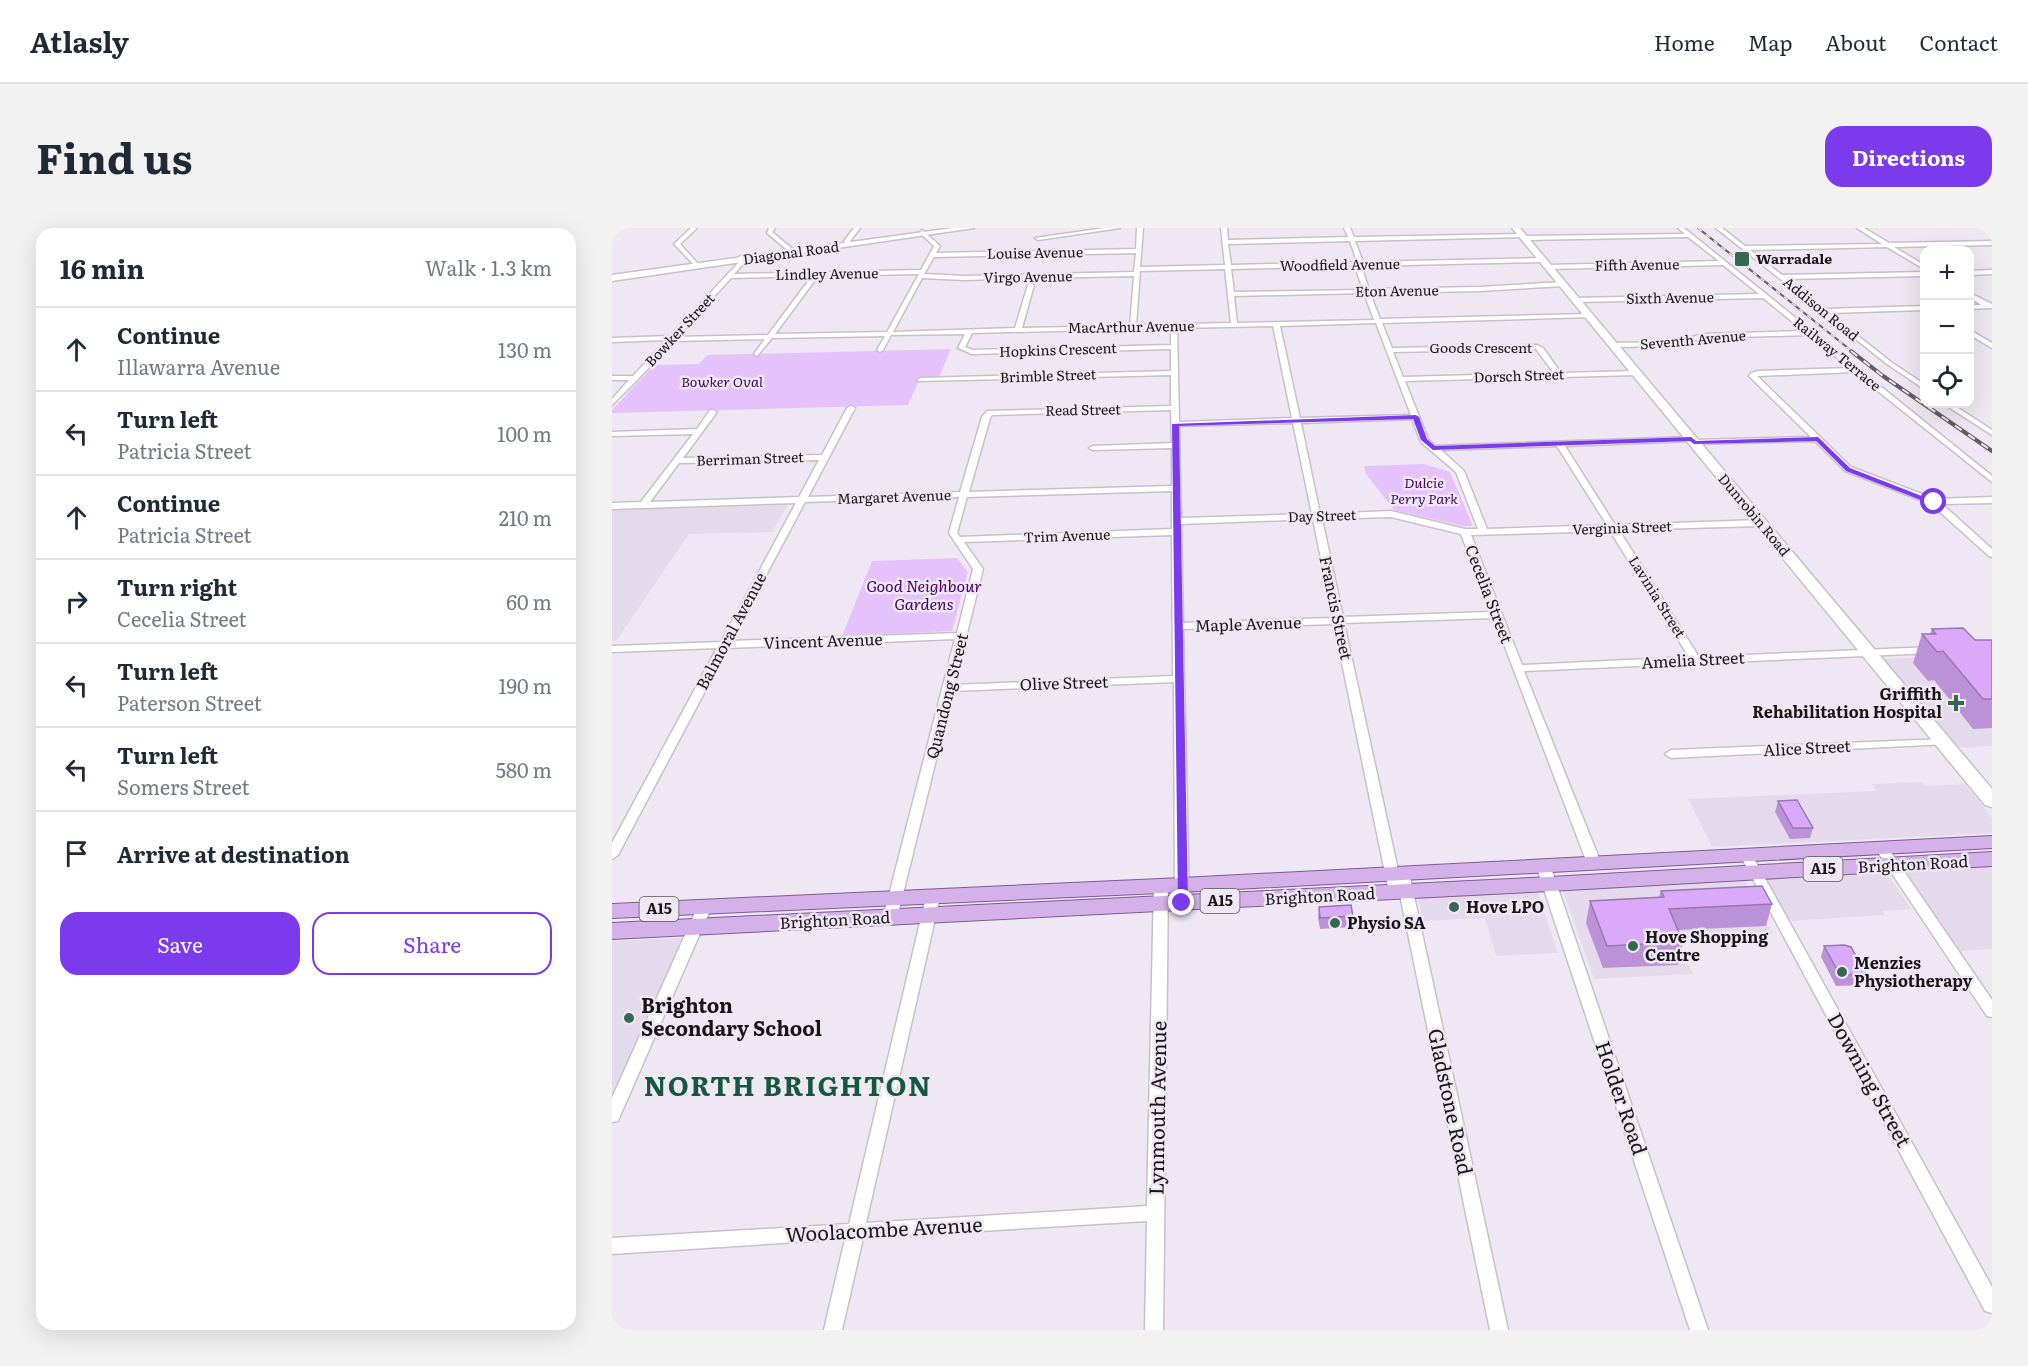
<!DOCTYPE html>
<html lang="en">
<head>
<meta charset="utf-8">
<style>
  body { margin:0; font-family:Literata,serif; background:#f2f2f3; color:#1f2937 }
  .controls { position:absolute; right:18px; top:18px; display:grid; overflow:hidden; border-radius:12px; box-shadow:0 6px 24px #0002 }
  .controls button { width:54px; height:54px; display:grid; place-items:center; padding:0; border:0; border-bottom:2px solid #e0e1e3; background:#fff; color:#1f2937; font:30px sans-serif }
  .stop { position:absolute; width:18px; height:18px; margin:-14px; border:4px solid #7c3aed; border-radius:50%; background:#fff }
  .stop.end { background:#7c3aed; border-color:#fff; box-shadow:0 2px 6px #0008 }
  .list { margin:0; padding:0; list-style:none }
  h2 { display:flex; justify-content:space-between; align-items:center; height:78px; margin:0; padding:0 24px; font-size:26px }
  h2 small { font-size:20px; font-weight:400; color:#747a83 }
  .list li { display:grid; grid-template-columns:39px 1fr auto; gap:18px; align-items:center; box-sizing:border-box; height:84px; padding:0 24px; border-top:2px solid #e0e1e3 }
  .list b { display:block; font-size:22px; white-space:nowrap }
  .list p { margin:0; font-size:20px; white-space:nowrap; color:#747a83 }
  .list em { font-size:20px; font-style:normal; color:#747a83 }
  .actions { display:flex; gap:12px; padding:18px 24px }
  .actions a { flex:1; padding:14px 0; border:2px solid #7c3aed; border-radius:18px; text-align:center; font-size:21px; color:#7c3aed }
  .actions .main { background:#7c3aed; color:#fff }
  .icon { flex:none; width:33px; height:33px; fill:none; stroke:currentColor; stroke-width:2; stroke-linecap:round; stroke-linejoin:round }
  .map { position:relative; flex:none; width:1380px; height:1102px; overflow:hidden; border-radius:18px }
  header { display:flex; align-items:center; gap:36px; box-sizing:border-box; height:84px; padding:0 30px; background:#fff; border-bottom:2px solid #e0e1e3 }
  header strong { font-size:28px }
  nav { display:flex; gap:33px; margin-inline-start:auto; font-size:21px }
  .intro { display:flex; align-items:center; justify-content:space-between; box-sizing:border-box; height:144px; padding:0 36px }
  h1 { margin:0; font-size:42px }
  .button { padding:15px 27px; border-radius:18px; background:#7c3aed; color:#fff; font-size:21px; font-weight:700 }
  main { display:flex; gap:36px; padding:0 36px }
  aside { flex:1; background:#fff; border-radius:18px; box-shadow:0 6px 24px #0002 }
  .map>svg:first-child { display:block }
  .built { fill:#e5daec }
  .green { fill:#e6c2fd }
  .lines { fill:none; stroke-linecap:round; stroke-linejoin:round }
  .street-casing { stroke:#c7c0cb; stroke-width:3 }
  .secondary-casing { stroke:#c7c0cb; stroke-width:3 }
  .primary-casing { stroke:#7f5997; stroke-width:2 }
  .street { fill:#fff; fill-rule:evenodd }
  .secondary { fill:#fff; fill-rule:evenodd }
  .primary { fill:#d4b2e9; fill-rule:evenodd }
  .rail-far1-casing { stroke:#605c63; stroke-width:2 }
  .rail-casing { stroke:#605c63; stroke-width:4 }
  .rail-far1 { stroke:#efe8f4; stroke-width:1.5; stroke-dasharray:5; stroke-linecap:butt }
  .rail { stroke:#efe8f4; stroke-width:2; stroke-dasharray:8; stroke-linecap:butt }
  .wall { fill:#bb91d7 }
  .building { fill:#daa9fa; stroke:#9976af; stroke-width:1.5 }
  .route { fill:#7c3aed }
  .poi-dot { fill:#336950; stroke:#efe8f4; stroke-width:2 }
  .labels { text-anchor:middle; stroke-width:5; stroke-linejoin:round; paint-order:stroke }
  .far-street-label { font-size:14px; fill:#181519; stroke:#efe8f4 }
  .far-poi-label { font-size:14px; font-weight:bold; fill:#181519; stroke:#efe8f4; text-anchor:start }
  .far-park-label { font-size:14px; font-style:italic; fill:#450062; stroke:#efe8f4 }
  .shield { fill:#efe8f4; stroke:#58545b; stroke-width:1.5 }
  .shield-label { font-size:15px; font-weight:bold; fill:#181519 }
  .park-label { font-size:16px; font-style:italic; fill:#450062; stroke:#efe8f4 }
  .street-label { font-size:16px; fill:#181519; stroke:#efe8f4 }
  .poi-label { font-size:16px; font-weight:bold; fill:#181519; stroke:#efe8f4; text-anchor:start }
  .near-poi-label { font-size:20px; font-weight:bold; fill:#181519; stroke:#efe8f4; text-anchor:start }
  .near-street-label { font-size:20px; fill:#181519; stroke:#efe8f4 }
  .near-district-label { font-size:27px; font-weight:bold; letter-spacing:1.5px; fill:#16583d; stroke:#efe8f4 }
</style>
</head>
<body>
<header>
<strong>Atlasly</strong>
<nav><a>Home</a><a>Map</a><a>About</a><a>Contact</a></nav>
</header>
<div class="intro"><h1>Find us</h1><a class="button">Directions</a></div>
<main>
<aside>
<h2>16 min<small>Walk · 1.3 km</small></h2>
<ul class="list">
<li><svg class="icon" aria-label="ahead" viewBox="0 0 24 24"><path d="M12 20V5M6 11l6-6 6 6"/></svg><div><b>Continue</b><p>Illawarra Avenue</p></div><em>130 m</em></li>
<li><svg class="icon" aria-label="left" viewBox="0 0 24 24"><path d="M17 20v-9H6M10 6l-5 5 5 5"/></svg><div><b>Turn left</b><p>Patricia Street</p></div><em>100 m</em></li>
<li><svg class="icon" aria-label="ahead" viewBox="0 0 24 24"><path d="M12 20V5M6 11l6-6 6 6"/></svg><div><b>Continue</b><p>Patricia Street</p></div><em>210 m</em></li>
<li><svg class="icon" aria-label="right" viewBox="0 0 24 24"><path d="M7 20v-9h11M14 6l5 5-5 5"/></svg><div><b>Turn right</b><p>Cecelia Street</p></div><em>60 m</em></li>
<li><svg class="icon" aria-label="left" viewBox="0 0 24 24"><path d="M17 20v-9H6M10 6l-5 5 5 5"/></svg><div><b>Turn left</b><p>Paterson Street</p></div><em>190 m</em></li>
<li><svg class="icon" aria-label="left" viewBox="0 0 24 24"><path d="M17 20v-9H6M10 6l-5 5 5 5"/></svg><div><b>Turn left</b><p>Somers Street</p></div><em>580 m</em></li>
<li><svg class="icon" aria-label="arrive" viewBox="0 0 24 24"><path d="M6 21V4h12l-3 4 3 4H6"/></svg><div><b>Arrive at destination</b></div></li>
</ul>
<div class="actions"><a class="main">Save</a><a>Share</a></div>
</aside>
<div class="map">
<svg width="1380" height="1102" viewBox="0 0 1380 1102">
  <rect width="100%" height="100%" fill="#efe8f4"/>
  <path class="built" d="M176 277 160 304 77 306 4 413H0V282Z
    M1380 426V518L1346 520 1271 431Z
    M1310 554 1313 558 1353 556 1380 590V605L1100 619 1076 571 1264 563 1260 556Z
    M1380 636V721L1347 723 1290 640Z
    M1272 641 1299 681 1270 683 1273 687 1177 693 1152 647Z
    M1131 649 1161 706 1066 711 1081 746 982 751 949 657Z
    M924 659 946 725 884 728 873 690 811 693 805 665Z
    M71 710 0 868V713Z"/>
  <path class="green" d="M339 121 327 149 308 150 296 177 0 185V182L42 137 87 136 95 127Z
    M812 236 838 244 861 298H851L782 282 754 246 752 238Z
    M345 330 356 344 340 403 230 408 260 333Z"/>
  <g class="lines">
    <g class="street-casing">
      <path id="street" d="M1 0H7L0 5Z
        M79 0H85L68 16 87 37 85 40 62 16Z
        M157 0H163L160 4 183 23V25H179L155 5Z
        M242 0H248L238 13 241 17 236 18 232 13Z
        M493 0H508L426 12 423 10Z
        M525 0H531L528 39 613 37 609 0H615L616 12 736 9 732 0H738L742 9 912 6 910 9 743 13 751 34 931 30 934 32 931 34 749 38 757 61 868 59 951 54 954 56 951 58 868 63 758 65 768 91 978 86 981 88 980 89 770 95 780 120 925 117 931 120 949 145 1024 143 1027 145 1024 147 793 153 816 211 823 218 1079 209 1082 212 1199 209 1137 148 1139 145 1146 143 1238 140 1197 107 1091 110 1061 118 1002 119 999 117 1002 115 1061 114 1091 106 1192 103 1151 70 965 74 962 72 965 70 1147 66 1111 37 937 41 934 39 937 37 1107 33 1076 9 913 12 910 10 913 8 1073 6 1066 0H1072L1380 248V254L1242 144 1145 148 1239 239 1323 271 1380 269V275L1330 276 1380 321V329L1377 328 1319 276 1233 243 1203 213 1082 216 1079 213 953 218 1003 297 1148 292 1152 295 1148 298 1007 302 1087 429 1321 419 1326 422 1321 425 912 443 989 635 982 639 975 635 882 390 732 395 786 642H795L797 645 896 1102H878L788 667H779L777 664 722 396 571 401 577 675 575 678H565L563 675 562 454 341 463 285 690 283 693H273L271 690 343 411 116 420 6 627 0 631V615L105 420 0 424V418L109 414 184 275 0 281V275L29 274 81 206 0 208V204L85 201 98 182H101L105 184 71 230 210 227 235 180 239 178 243 180 196 269 348 264 370 189 375 183 559 178V147L307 153 305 152 309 150 559 143V121L360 126 346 120 353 106 279 107 271 122 268 124 265 122 273 108 160 110 145 128 142 126 153 111 61 113 26 151 0 177V171L17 152H0V148H21L54 112 0 114V110L58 108 128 33 127 29 130 27 134 33 122 46 309 42 322 18 308 5 310 2 328 18 324 25 524 21ZM738 13 745 34 619 37 616 16ZM524 25 522 44 353 48 312 46 322 29ZM743 38 751 62 622 64 619 41ZM613 41 619 95 524 97 528 43ZM307 46 275 104 163 106 206 48ZM200 48 156 107 65 109 119 50ZM522 48 518 98 410 100 424 50ZM310 50 353 52 418 50 403 100 281 104ZM752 65 762 92 625 95 622 68ZM764 95 799 187 688 190 668 98ZM661 98 680 190 567 194 565 100ZM559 100V117L361 122 353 119 360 105ZM924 121 942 145 791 149 781 124ZM559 182 560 215 481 218 477 220 481 222 560 220V258L357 264 378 190 380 187ZM800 191 809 214 844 244 866 301H853L779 283 708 286 689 195ZM681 195 700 286 569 290 567 198ZM945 218 995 297 875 301 852 243 829 222ZM207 232 187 269 38 274 67 235ZM560 263V301L348 309 345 305 355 269ZM347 269 337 305 361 341 345 405 119 413 193 274ZM779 289 849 306 879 384 731 389 710 291ZM701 291 721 390 571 395 569 296ZM998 303 1077 429 910 437 859 307ZM560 307 561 448 342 457 371 341 352 314Z
        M1104 0H1110L1133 18 1270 16 1245 0H1252L1277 15 1380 13V17L1282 19 1312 37V41L1275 19 1138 22 1170 47 1312 44V48L1174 51 1213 81 1312 78V82L1217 85 1279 134 1312 156V161L1275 136Z
        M1376 0H1380V2L1377 1Z
        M1380 42V46L1358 47V43Z
        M1358 65 1380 76V80L1358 81V77H1369L1358 69Z
        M1358 102 1380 115V120L1358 107Z
        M1332 176H1340L1380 202V207Z
        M1331 511 1337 514 1335 516 1059 530 1053 526 1059 522Z
        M1269 616 1274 617 1380 772V789L1375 788 1263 620Z
        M1134 623 1140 627 1380 1059V1085L1373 1083 1128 627Z
        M931 633 938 637 1096 1102H1078L924 637Z
        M549 654 554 655 556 658 551 1102H533L535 993 251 1010 230 1102H212L233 1011 0 1026V1010L237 996 314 669 316 666H326L328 669 254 995 535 978 542 658 544 655Z
        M93 673 98 675 100 678 8 888 6 893 0 894V870L86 678 88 675Z"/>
    </g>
    <g class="secondary-casing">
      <path id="secondary" d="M341 0H362L0 53V47Z
        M900 0H908L1380 561V579L1373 577Z"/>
    </g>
    <g class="primary-casing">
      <path id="primary" d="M1380 608V620L570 664 0 690V676L570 650Z
        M1380 624V638L938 663 0 711V695L938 649Z"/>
    </g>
    <use href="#street" class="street"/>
    <use href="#secondary" class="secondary"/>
    <use href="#primary" class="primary"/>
    <g class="rail-far1-casing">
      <path id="rail-far1" d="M1086 0 1241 124"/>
    </g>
    <g class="rail-casing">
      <path id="rail" d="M1239 123 1271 148 1380 223"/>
    </g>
    <use href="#rail-far1" class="rail-far1"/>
    <use href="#rail" class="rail"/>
  </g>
  <path class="wall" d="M1320 401 1363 412H1380V500L1361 501 1322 452 1316 453 1301 435 1310 406H1318Z
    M1166 573 1201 600 1198 610 1178 611 1163 584Z
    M1049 663 1160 676 1154 698 1066 702 1071 714 1066 737 991 740 974 695 978 673 1047 669Z
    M707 679 741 688 740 699 708 701 706 690Z
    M1212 718 1254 746 1250 757 1224 758 1209 729Z"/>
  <path class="building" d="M1351 400 1363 412H1380V471H1371L1331 423 1325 424 1310 406H1324L1320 401Z
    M1185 572 1201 600H1181L1166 573Z
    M1150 658 1160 676 1057 681 1071 714 995 718 978 673 1052 669 1049 663Z
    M739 677 741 688 708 690 707 679Z
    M1232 717 1239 719 1254 746 1228 747 1212 718Z"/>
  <path class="route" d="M804 187 807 189 815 211 823 218 1079 209 1084 213 1206 209 1238 240 1325 274 1319 276 1234 243 1204 213 1082 216 1078 213 821 222 809 212 801 191 567 198 576 675 574 677H566L560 196Z"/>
  <g class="poi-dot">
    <rect x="1122" y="23" width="16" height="16" rx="3"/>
    <path d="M1341 466h6v6h6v6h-6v6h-6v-6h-6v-6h6z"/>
    <circle cx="842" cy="679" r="6"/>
    <circle cx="723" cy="695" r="6"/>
    <circle cx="1021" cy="718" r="6"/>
    <circle cx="1230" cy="744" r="6"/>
    <circle cx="17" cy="790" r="6"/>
  </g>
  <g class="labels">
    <g class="far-street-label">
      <text transform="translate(179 25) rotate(-8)" y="5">Diagonal Road</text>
      <text transform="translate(423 25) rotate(-1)" y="5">Louise Avenue</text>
      <text transform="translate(728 37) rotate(-1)" y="5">Woodfield Avenue</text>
      <text transform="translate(1025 37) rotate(-1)" y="5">Fifth Avenue</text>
      <text transform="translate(215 46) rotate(-1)" y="5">Lindley Avenue</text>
      <text transform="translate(416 49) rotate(-1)" y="5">Virgo Avenue</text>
      <text transform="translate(785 63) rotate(-1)" y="5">Eton Avenue</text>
      <text transform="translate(1058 70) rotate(-1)" y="5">Sixth Avenue</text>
      <text transform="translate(1209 81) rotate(39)" y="5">Addison Road</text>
      <text transform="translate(519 99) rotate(-1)" y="5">MacArthur Avenue</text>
      <text transform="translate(68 102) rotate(-47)" y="5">Bowker Street</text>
      <text transform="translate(1081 112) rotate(-5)" y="5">Seventh Avenue</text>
      <text x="869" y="125">Goods Crescent</text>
      <text transform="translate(446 122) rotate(-2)" y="5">Hopkins Crescent</text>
      <text transform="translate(1225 126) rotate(39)" y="5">Railway Terrace</text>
      <text transform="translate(436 148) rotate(-2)" y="5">Brimble Street</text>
      <text transform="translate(907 148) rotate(-2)" y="5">Dorsch Street</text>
      <text transform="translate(471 182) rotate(-1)" y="5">Read Street</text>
      <text transform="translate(138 231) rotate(-2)" y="5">Berriman Street</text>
      <text transform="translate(282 269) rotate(-2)" y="5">Margaret Avenue</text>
      <text transform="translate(1142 287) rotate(50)" y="5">Dunrobin Road</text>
      <text transform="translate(710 288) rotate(-2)" y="5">Day Street</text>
      <text transform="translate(1010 300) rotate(-2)" y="5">Verginia Street</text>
      <text transform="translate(455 308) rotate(-2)" y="5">Trim Avenue</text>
      <text transform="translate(1045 369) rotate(58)" y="5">Lavinia Street</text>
    </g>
    <g class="far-poi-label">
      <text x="1144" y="36">Warradale</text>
    </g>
    <g class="far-park-label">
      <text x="110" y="159">Bowker Oval</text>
      <text x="812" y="260">Dulcie<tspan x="812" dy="16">Perry Park</tspan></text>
    </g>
    <g class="shield">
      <rect x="1191.5" y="629" width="39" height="24" rx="4.5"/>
      <rect x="588.5" y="661" width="39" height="24" rx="4.5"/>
      <rect x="27.5" y="669" width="39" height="24" rx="4.5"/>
    </g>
    <g class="shield-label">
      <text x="1211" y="646">A15</text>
      <text x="608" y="678">A15</text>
      <text x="47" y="686">A15</text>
    </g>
    <g class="park-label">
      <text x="312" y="364">Good Neighbour<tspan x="312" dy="18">Gardens</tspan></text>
    </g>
    <g class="street-label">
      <text transform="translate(877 366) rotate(69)" y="6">Cecelia Street</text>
      <text transform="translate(724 380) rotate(78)" y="6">Francis Street</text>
      <text transform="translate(636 396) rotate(-2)" y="6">Maple Avenue</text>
      <text transform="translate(119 403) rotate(-62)" y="6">Balmoral Avenue</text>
      <text transform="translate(211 413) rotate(-2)" y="6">Vincent Avenue</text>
      <text transform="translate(1081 432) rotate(-3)" y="6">Amelia Street</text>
      <text transform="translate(452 455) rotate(-2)" y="6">Olive Street</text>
      <text transform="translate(335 468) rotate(-76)" y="6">Quandong Street</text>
      <text transform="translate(1195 520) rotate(-3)" y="6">Alice Street</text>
      <text transform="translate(1301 636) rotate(-3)" y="6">Brighton Road</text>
      <text transform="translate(708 668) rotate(-3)" y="6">Brighton Road</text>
      <text transform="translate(223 692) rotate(-3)" y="6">Brighton Road</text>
    </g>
    <g class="poi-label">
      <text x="1330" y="472" text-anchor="end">Griffith<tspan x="1330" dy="18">Rehabilitation Hospital</tspan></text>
      <text x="854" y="685">Hove LPO</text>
      <text x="735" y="701">Physio SA</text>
      <text x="1033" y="715">Hove Shopping<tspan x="1033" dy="18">Centre</tspan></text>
      <text x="1242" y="741">Menzies<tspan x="1242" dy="18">Physiotherapy</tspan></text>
    </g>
    <g class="near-poi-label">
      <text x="29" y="785">Brighton<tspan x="29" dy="23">Secondary School</tspan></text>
    </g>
    <g class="near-street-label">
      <text transform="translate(1257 852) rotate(61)" y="7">Downing Street</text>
      <text transform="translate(1009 870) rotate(71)" y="7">Holder Road</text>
      <text transform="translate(838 874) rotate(78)" y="7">Gladstone Road</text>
      <text transform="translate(546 880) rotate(-89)" y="7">Lynmouth Avenue</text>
      <text transform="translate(272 1002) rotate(-3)" y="7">Woolacombe Avenue</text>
    </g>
    <g class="near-district-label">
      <text x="176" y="868">NORTH BRIGHTON</text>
    </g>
  </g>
</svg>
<div class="controls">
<button>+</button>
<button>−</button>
<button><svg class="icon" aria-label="locate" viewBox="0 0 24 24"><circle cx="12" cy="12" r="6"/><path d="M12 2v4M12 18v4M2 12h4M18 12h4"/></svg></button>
</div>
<div class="stop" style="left:1322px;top:274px"></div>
<div class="stop end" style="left:570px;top:675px"></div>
</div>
</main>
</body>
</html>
